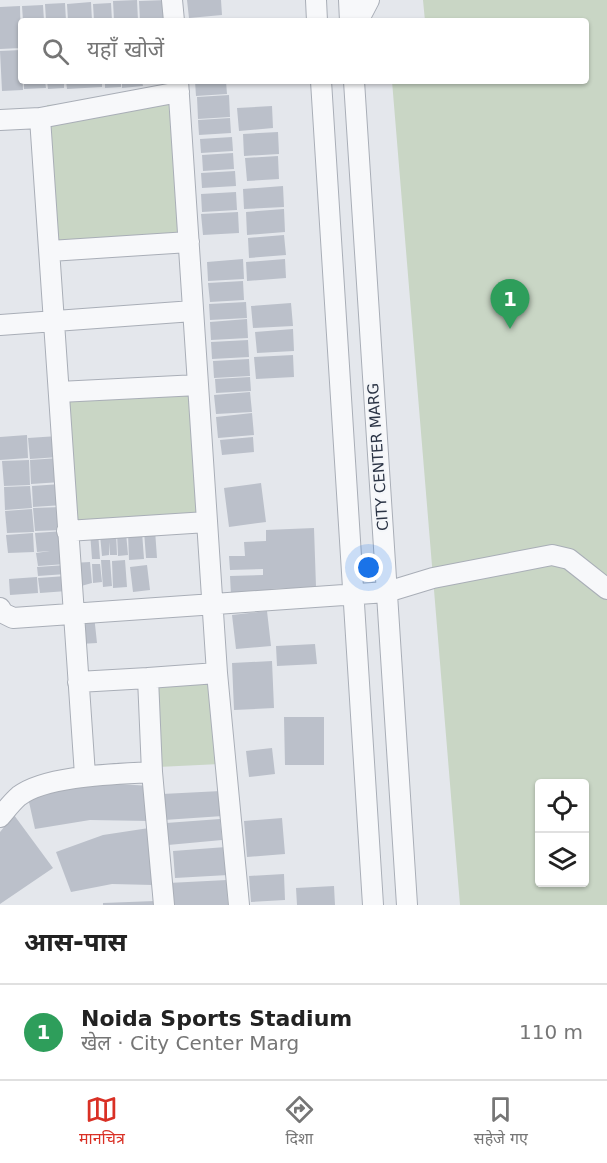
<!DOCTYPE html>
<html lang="hi">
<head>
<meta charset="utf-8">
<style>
  body { margin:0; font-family:"DejaVu Sans","Noto Sans Devanagari",sans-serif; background:#f6f6f6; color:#222 }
  .controls { position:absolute; right:18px; bottom:18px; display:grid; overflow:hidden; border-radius:6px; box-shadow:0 2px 4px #0004 }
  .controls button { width:54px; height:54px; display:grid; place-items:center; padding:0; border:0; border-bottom:2px solid #e0e0e0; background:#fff; color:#222; font:30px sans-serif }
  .you { position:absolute; left:369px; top:568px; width:21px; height:21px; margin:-15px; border:4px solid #fff; border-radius:50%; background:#1a73e8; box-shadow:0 0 0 9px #1a73e833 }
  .badge { display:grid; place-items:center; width:39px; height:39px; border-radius:50%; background:#d93025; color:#fff; font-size:20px; font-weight:700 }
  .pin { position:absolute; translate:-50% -50px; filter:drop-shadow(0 2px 3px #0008) }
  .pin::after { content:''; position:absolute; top:32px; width:21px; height:18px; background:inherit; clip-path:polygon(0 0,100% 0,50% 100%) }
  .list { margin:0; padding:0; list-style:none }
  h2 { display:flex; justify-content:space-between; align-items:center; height:78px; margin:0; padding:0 24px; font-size:26px }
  h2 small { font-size:20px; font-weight:400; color:#767676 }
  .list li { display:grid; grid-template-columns:39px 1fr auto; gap:18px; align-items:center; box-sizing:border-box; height:96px; padding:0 24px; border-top:2px solid #e0e0e0 }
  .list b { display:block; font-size:22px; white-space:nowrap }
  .list p { margin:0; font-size:20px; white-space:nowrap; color:#767676 }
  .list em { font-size:20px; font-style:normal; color:#767676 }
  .icon { flex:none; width:33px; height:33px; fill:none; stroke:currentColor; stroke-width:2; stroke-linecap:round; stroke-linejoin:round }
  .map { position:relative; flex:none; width:607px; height:905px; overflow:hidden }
  .search { position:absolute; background:#fff; box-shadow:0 2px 4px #0004; left:18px; right:18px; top:18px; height:66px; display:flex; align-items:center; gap:15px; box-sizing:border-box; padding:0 21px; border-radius:6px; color:#767676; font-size:22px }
  .sheet { height:174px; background:#fff }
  nav { display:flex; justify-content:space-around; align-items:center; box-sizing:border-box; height:84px; border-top:2px solid #e0e0e0; background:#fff; font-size:16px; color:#767676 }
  nav a { display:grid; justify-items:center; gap:3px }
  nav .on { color:#d93025 }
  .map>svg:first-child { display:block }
  .green { fill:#c9d6c5; fill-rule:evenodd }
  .building { fill:#bbc0ca }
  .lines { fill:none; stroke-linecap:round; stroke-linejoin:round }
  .minor-casing { stroke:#a9aeb7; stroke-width:22 }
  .minor { stroke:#f7f8fa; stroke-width:20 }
  .labels { text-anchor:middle; stroke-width:4.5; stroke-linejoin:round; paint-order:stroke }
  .street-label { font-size:15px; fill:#2b3445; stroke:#f4f6f9 }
</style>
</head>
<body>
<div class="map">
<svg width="607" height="905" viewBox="0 0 607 905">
  <rect width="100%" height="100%" fill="#e4e7ec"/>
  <path class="green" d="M423 0H607V905H460L392 81H586V21H425ZM540 784H584V882H540Z
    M172 98 181 236 56 243 47 105Z
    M191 393 199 516 73 524 65 401Z
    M215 677 220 764 158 767 153 681Z"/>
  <path class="building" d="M137 0 138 21H114L113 1Z
    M167 0 169 21H140L139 1Z
    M187 0H221L222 15 189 18Z
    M91 2 92 21H68L67 4Z
    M65 3 66 21H46L45 4Z
    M111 3 112 21H94L93 4Z
    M43 5 44 21H23L22 6Z
    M20 6 21 48 0 49V7Z
    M21 50 23 90 2 91 0 51Z
    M24 81H45L46 88 24 89Z
    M47 81H64V88L48 89Z
    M66 81H102V87L67 89Z
    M105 81H121V87L105 88Z
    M122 81H142L143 86 122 88Z
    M195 81H226L227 94 196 96Z
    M229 95 230 117 198 119 197 97Z
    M272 106 273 128 239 131 237 108Z
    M230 118 231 133 199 135 198 120Z
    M278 132 279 154 244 156 243 134Z
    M232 137 233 151 201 153 200 139Z
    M233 153 234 169 203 171 202 155Z
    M278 156 279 179 247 181 245 158Z
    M235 171 236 186 202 188 201 173Z
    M283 186 284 207 244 209 243 189Z
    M236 192 237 210 202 212 201 194Z
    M284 209 285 232 247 235 246 212Z
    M238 212 239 233 203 235 201 214Z
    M284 235 286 255 249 258 248 238Z
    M243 259 244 279 208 281 207 262Z
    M285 259 286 278 247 281 246 262Z
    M243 281 244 300 210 302 208 283Z
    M246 302 247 318 210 320 209 304Z
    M291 303 293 326 253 328 251 306Z
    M247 319 248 338 211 340 210 322Z
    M293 329 294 351 257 353 255 332Z
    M248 340 249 357 212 359 211 342Z
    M293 355 294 377 256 379 254 357Z
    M249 359 250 376 214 378 213 361Z
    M250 377 251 391 216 393 215 379Z
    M250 392 252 412 216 414 214 395Z
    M252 413 254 435 218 438 216 417Z
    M27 435 28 458 0 460V437Z
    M58 436 59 457 30 459 28 438Z
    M253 437 254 452 222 455 220 440Z
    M59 458 61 482 31 484 30 460Z
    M29 460 30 485 4 486 2 461Z
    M261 483 266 522 229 527 224 488Z
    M61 484 63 505 33 507 32 486Z
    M30 486 32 508 5 510 4 487Z
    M62 507 64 530 35 531 33 508Z
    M32 509 34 532 7 533 5 511Z
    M314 528 316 587 271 589V594L231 595 230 576 263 575V569L230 570 229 556H245L244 542 266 541V530Z
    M155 530 157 558H146L144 531Z
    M64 531 66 564 38 566 36 553 50 551 37 552 35 533Z
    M90 532H98L100 559H92Z
    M142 532 144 559 129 560 128 533Z
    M33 533 34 552 8 553 6 535Z
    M116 533 117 555H110L109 542V555L102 556 100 535Z
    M117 533H126L128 555 118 556Z
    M101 560H110L112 586 103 587Z
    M125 560 127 587 113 588 112 561Z
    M90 562 92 583 74 588 72 563Z
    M92 564H100L102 582 93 583Z
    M66 565V574L38 576 37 567Z
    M147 565 150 590 133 592 130 567Z
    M66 576 67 591 40 593 38 578Z
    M37 577 38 593 10 595 9 579Z
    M267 611 271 646 236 649 232 615Z
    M94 615 97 643 80 644 77 617Z
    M315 644 317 664 277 666 276 646Z
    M272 661 274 708 234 710 232 663Z
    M284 717H324V765H285Z
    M272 748 275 774 249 777 246 751Z
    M87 782 151 786 150 821 90 820 35 829 27 793Z
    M221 791 223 816 164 820 162 794Z
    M14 815 53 868 0 904V832Z
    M282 818 285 854 247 857 244 821Z
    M220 819 222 840 168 845 166 823Z
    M149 828 153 885 112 884 71 892 56 852 103 835Z
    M226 847 228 875 175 878 173 851Z
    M284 874 285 900 251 902 249 876Z
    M227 880 228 905H169L168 883Z
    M334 886 335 905H297L296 888Z
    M155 901V905H103V903Z"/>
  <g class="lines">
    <g class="minor-casing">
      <path id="minor" d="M172 0 174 21
        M316 0 317 21
        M349 0 350 21
        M358 21 369 0
        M178 81 217 673 239 905
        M321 81 373 905
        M354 81 407 905
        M40 118 85 775
        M0 120 40 118 179 92
        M50 251 189 242
        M0 325 193 311
        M59 392 198 385
        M67 531 207 522
        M0 608 3 613 13 618 387 592 433 578 552 555 569 559 607 589
        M78 682 148 678
        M0 817C6 810 12 802 19 796 46 775 118 774 152 772
        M164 905 152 772 148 678 217 673"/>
    </g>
    <use href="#minor" class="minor"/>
  </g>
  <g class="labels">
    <g class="street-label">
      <text transform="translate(378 457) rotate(-94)" y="5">CITY CENTER MARG</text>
    </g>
  </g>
</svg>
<div class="controls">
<button><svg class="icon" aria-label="locate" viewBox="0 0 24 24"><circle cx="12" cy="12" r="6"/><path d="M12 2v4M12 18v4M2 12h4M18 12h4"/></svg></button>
<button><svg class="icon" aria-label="layers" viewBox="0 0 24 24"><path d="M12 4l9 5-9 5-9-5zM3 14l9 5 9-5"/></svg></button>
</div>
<div class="you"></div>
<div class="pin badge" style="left:510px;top:329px;background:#2e9e5b">1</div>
<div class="search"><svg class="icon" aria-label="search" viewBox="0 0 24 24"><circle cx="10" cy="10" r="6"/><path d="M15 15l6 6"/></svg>यहाँ खोजें</div>
</div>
<section class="sheet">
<h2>आस-पास<small></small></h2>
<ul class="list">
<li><span class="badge" style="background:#2e9e5b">1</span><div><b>Noida Sports Stadium</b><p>खेल · City Center Marg</p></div><em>110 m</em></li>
</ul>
</section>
<nav>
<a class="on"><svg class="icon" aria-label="map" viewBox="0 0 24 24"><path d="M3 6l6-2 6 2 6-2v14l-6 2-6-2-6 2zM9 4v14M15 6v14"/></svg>मानचित्र</a>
<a><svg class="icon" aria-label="directions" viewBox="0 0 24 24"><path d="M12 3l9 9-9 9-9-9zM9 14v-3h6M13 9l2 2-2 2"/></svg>दिशा</a>
<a><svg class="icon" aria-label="saved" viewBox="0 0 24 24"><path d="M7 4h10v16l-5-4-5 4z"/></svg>सहेजे गए</a>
</nav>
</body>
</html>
